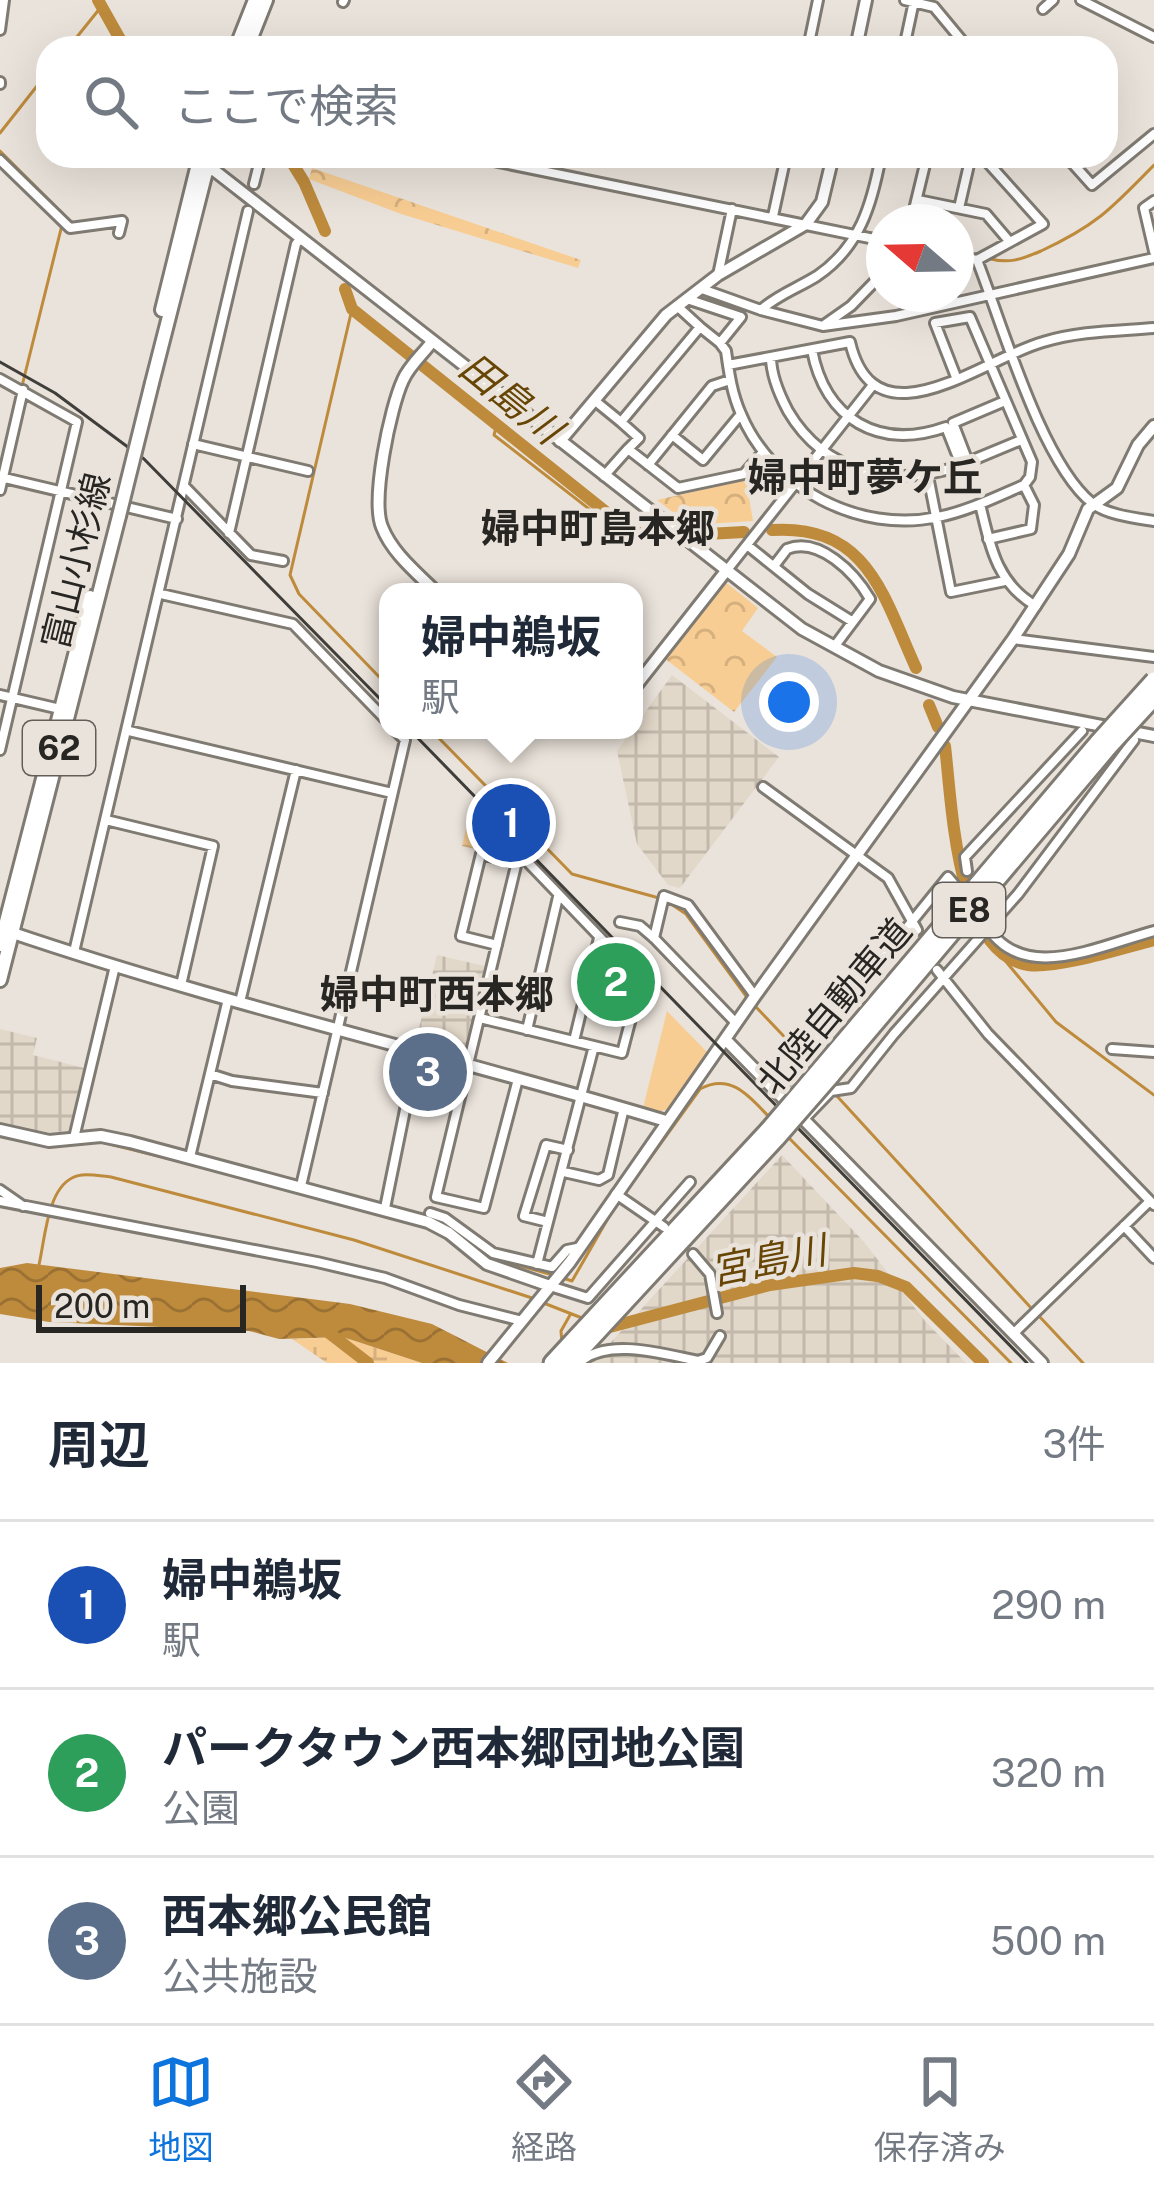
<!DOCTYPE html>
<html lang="ja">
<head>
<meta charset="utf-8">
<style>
  body { margin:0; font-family:"Public Sans","Noto Sans JP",sans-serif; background:#f2f2f3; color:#1f2937 }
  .compass { position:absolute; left:866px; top:204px; width:108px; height:108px; border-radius:50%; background:#fff; box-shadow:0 12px 48px #0002; rotate:290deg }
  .scale { position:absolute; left:36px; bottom:30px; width:210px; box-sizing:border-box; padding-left:12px; border:6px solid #282623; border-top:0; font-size:33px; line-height:42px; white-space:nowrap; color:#282623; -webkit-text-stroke:9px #eae3db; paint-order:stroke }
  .you { position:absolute; left:789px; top:702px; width:42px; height:42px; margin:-30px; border:9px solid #fff; border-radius:50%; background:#1a73e8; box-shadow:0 0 0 18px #1a73e833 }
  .badge { display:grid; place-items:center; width:78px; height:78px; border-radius:50%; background:#0c74dc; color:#fff; font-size:39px; font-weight:700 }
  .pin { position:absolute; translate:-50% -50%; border:6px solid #fff; box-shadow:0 3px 12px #0006 }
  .popup { position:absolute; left:379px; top:583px; width:264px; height:156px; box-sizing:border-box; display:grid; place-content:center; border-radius:24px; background:#fff; filter:drop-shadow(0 3px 9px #0005); font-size:39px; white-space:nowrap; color:#747a83 }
  .popup b { font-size:45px; color:#1f2937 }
  .popup::after { content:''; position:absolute; left:50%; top:100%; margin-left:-24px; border:24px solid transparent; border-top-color:#fff }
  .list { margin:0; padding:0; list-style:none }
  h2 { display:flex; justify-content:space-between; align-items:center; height:156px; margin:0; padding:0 48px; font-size:51px }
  h2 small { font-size:39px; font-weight:400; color:#747a83 }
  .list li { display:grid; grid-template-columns:78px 1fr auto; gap:36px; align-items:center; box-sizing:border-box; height:168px; padding:0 48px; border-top:3px solid #e0e1e3 }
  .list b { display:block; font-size:45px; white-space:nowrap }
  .list p { margin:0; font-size:39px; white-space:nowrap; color:#747a83 }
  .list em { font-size:39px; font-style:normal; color:#747a83 }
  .icon { flex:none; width:66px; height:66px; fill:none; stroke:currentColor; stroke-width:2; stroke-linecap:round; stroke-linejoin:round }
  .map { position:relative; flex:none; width:1154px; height:1363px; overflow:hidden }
  .search { position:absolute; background:#fff; box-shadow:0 12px 48px #0002; left:36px; right:36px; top:36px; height:132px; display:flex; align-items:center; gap:30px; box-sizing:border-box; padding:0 42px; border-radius:36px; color:#747a83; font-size:45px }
  .sheet { height:660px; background:#fff }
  nav { display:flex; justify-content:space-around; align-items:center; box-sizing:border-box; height:168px; border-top:3px solid #e0e1e3; background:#fff; font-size:33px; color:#747a83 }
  nav a { display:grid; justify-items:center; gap:6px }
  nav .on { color:#0c74dc }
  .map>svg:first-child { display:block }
  .industrial { fill:url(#industrial-grid) }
  .green { fill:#f8cd93 }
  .wetland { fill:url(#wetland-marsh) }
  .park { fill:url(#park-crowns) }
  .water { fill:url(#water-waves) }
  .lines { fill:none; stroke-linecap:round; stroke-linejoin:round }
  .stream { stroke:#be8b3d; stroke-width:3 }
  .river { stroke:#be8b3d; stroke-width:12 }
  .street-casing { stroke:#7f7a72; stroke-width:14 }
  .secondary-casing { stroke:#7f7a72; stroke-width:16 }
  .primary-casing { stroke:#7f7a72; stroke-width:18 }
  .highway-casing { stroke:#7f7a72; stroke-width:21 }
  .street { stroke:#fff; stroke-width:8 }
  .secondary { stroke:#fff; stroke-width:10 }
  .primary { stroke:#fff; stroke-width:12 }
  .highway { stroke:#fff; stroke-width:15 }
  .rail { stroke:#403e3a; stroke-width:3 }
  .primary-bridge-casing { stroke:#7f7a72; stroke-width:18; stroke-linecap:butt }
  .highway-bridge-casing { stroke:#7f7a72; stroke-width:21; stroke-linecap:butt }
  .primary-bridge { stroke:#fff; stroke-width:12 }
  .highway-bridge { stroke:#fff; stroke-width:15 }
  .labels { text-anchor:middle; stroke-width:9; stroke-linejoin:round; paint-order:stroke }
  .shield { fill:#eae3db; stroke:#625f5a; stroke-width:3 }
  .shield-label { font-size:33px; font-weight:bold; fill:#282623 }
  .street-label { font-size:36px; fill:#282623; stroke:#eae3db }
  .water-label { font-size:39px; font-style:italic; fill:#674505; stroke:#eae3db }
  .neighbourhood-label { font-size:39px; font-weight:bold; fill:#282623; stroke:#eae3db }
</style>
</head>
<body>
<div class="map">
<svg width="1154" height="1363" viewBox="0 0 1154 1363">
  <defs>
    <pattern id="industrial-grid" width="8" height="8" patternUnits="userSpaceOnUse" patternTransform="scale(3)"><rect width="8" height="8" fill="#e2d8c9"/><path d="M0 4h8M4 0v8" fill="none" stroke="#c2b9ac"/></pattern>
    <pattern id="wetland-marsh" width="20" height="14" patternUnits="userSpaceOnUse" patternTransform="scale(3)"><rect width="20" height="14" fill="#f8cd93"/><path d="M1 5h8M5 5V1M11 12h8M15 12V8" fill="none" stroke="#d5b07e"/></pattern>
    <pattern id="park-crowns" width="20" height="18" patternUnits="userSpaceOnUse" patternTransform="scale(3)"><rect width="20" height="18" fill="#f8cd93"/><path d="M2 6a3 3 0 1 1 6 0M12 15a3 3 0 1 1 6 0" fill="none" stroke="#d5b07e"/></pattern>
    <pattern id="water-waves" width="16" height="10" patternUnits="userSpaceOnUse" patternTransform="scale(3)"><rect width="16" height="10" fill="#be8b3d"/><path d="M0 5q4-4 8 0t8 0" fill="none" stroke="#9a7133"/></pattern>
  </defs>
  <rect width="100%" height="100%" fill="#eae3db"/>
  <path class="industrial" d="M672 675 779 757 680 888 668 885 637 844 617 751Z
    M437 955 489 967 467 1054 416 1041Z
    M0 1029 37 1038 33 1055 88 1069 72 1131 35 1133 0 1123Z
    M782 1155 864 1242 925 1321 966 1363H592Z"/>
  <path class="green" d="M667 1011 707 1052 668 1109 658 1112 643 1108Z"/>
  <path class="wetland" d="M343 1337 422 1363H327L292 1339Z"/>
  <path class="park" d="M312 168 581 260 578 268 401 214 309 179Z
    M746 480 753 521 689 525 657 500Z
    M724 581 758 608 742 631 777 657 734 712 664 658Z
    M472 802 517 850 515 858 462 846Z"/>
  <path class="water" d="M27 1263 350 1304 432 1324 508 1363H422L343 1337 279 1339 249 1331 49 1322 0 1314V1268Z"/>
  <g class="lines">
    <path class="stream" d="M68 48 101 7
      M0 133 48 72
      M0 151 64 215
      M621 183 806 220
      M815 222 853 230
      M862 231 884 236
      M956 251 977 256
      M986 258C1009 264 1020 260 1041 251 1097 225 1112 208 1154 165
      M352 309 290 575 299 594 388 686
      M21 390 62 225
      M497 424 494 435 611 526 621 524
      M431 730 572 874 659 898
      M668 902 686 914 749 1000
      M1003 958 1056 1022 1154 1095
      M756 1007 815 1069
      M836 1095 1032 1309
      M789 1138 1011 1363
      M97 1141 199 1166
      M434 1219 492 1258 553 1275
      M38 1269C45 1243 46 1191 72 1178 82 1172 99 1176 111 1177L354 1240 532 1298
      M563 1278 572 1281 614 1208 700 1089C731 1072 750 1097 770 1118
      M541 1302 582 1318
      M1039 1316 1083 1363
      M562 1344 561 1331 570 1315"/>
    <path class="river" d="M98 0 125 48
      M288 156 304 182 325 231
      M345 289 352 309 621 524 638 533 656 536
      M772 530C868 524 883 596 916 668
      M707 534 744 532
      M929 705 938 727
      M945 746C952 804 956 954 1028 965 1057 969 1123 948 1154 940
      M606 1328 770 1285 854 1273 878 1276 906 1287 983 1363
      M324 1329 368 1363"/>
    <g class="street-casing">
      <path id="street" d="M905 0 934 7 968 48
        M1081 0 1154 37
        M343 2 344 0
        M1043 9 1053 0
        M0 30 4 0
        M808 48 818 0
        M904 48 914 1
        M0 82V84
        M469 156 884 241
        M1066 156 1092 185 1154 134
        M0 160 70 228 122 221 119 233
        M254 184 261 156
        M918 200 986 214 1009 241
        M1154 201 1144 208 1154 251
        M959 208 971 156
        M773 216 786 156
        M911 222 927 156
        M956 256 977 260 1043 224 982 156
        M977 260C1002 323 1041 462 1092 503 1107 515 1135 518 1154 521
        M718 275 732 209
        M702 289 761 310 823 326 896 316 1154 258
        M926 294 954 300
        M677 306 700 327
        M761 310C777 295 798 288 817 276 860 247 872 204 881 156
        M824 325 851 306 884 272
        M720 343 726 351C729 373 732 394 741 414 772 488 859 534 938 517 968 511 996 497 1024 485L1030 477 1032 462 970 317 935 323 956 377
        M771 357C771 376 779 394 788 411 825 474 896 489 961 465L946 427C879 451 825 419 812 350
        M728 365 850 342C875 448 982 359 1043 342 1079 331 1117 331 1154 328
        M0 379 77 422 0 750
        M594 400 621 422 700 327 720 343 741 317 687 299
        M1005 401 953 423 968 462 1021 440
        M621 422 639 438 628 449
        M672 435 703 460 741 414
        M193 444 308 471
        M648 465 712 386 730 380
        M604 476 628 449 678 488 744 474 763 452
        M928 476 951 592 1005 581
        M0 477 177 519
        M185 487 251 555 283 561
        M0 490 23 390
        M980 504C990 545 996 583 1036 606
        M229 533 296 244 301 238
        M988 539 1031 529 1034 505 1024 485
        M747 545 808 594 853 622
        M774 566 787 549C819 536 855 573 870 599L834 647
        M727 570 873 385
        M161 594 293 624 388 722
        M1013 639 1154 657
        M0 695 60 709
        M129 731 392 793
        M763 787 888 878 917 930
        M106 820 213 846 181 985
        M967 871 965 857 1082 731
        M983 919C1017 988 1098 946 1154 931
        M620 922 640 926 654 938 736 1023
        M654 938 664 896 688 905 755 996
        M497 945 461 936 481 854 517 863
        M74 952 248 211
        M937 970 988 1034 1154 1205
        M240 1002 296 770
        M480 1018 622 1053 641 980 520 854
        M527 1030 558 897
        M574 1041 599 938
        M1112 1049 1154 1052
        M210 1074 232 1081 323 1093
        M518 1079 484 1208 436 1197 519 853
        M788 1096C799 1082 814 1071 807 1053L815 1041 948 877 954 884
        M804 1119 831 1091 851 1088 894 1034 1018 894 1134 740
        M74 1138 115 966
        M190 1157 228 999
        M564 1172 599 1180 608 1175 624 1108
        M301 1186 405 740 395 730
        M0 1190 23 1206
        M616 1194 664 1227
        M0 1201 317 1262 385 1278 459 1305 522 1321
        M385 1208 417 1051
        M430 1213 445 1218 493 1253 552 1267 567 1250 577 1248
        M548 1222 524 1216 546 1145 568 1150
        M1124 1226 1154 1258
        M693 1254 710 1274 717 1313
        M537 1264 594 1046
        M550 1286 588 1298 690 1182
        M1013 1334 1150 1201
        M579 1363C607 1337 663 1354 698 1361L707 1358 720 1336"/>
    </g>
    <g class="secondary-casing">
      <path id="secondary" d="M856 48 866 0
        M200 167 215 171 802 629 879 671 953 697 1154 736
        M431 343C422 355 409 366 403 380 390 408 371 500 382 527 392 553 417 573 436 592
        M560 441 666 315 718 275 806 224 822 202 833 156
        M634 688 726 571
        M7 931C224 1005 447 1055 666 1121
        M725 1039 1042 1363
        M0 1130 49 1141 101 1136 130 1142 428 1222 449 1233 487 1264 550 1286
        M488 1363 570 1262 755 996 1013 639 1069 554 1088 509 1117 488 1138 445 1154 426"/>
    </g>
    <g class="primary-casing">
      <path id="primary" d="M236 48 255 0
        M247 48 266 0
        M162 310 200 156
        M152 383 210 156
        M0 945 90 597
        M0 980 119 516"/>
    </g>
    <g class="highway-casing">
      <path id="highway" d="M821 1068 1098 742
        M831 1076 1109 747
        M552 1363 768 1130
        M569 1363 777 1138"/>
    </g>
    <use href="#street" class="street"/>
    <use href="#secondary" class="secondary"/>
    <use href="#primary" class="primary"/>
    <use href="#highway" class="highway"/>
    <path class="rail" d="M0 362 55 393 144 459 388 707
      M410 730 1027 1363"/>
    <g class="primary-bridge-casing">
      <path id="primary-bridge" d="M119 516 152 383"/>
    </g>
    <g class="highway-bridge-casing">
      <path id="highway-bridge" d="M1098 742 1154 680
        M1109 747 1154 698
        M768 1130 821 1068
        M777 1138 831 1076"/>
    </g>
    <use href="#primary-bridge" class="primary-bridge"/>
    <use href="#highway-bridge" class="highway-bridge"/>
  </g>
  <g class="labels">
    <g class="shield">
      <rect x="23" y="721" width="72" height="54" rx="9"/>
      <rect x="933" y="883" width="72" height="54" rx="9"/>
    </g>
    <g class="shield-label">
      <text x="59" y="760">62</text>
      <text x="969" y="922">E8</text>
    </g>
    <g class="street-label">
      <text transform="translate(76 561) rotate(-76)" y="13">富山小杉線</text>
      <text transform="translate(834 1006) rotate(-50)" y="13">北陸自動車道</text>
    </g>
    <g class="water-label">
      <text transform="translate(511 398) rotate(39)" y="14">田島川</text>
      <text transform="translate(768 1260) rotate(-11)" y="14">宮島川</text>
    </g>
    <g class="neighbourhood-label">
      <text x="865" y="491">婦中町夢ケ丘</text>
      <text x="598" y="542">婦中町島本郷</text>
      <text x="437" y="1008">婦中町西本郷</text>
    </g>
  </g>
</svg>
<svg class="compass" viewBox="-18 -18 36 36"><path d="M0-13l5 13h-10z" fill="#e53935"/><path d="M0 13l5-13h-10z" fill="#747a83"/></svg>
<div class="scale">200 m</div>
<div class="you"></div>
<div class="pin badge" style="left:511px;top:823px;background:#1a4fb4">1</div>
<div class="popup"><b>婦中鵜坂</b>駅</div>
<div class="pin badge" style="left:616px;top:982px;background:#2e9e5b">2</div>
<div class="pin badge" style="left:428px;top:1072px;background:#5c6f8a">3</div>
<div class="search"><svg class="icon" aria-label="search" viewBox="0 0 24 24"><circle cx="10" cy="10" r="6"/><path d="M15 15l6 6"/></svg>ここで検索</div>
</div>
<section class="sheet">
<h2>周辺<small>3件</small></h2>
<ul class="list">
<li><span class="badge" style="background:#1a4fb4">1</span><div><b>婦中鵜坂</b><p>駅</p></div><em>290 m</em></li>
<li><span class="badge" style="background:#2e9e5b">2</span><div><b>パークタウン西本郷団地公園</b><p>公園</p></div><em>320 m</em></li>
<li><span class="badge" style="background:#5c6f8a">3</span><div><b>西本郷公民館</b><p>公共施設</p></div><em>500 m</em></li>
</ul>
</section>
<nav>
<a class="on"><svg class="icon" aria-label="map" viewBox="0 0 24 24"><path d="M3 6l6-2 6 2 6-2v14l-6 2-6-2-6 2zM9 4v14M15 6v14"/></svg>地図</a>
<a><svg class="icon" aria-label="directions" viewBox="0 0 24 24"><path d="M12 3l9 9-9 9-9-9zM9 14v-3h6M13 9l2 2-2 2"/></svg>経路</a>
<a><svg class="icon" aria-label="saved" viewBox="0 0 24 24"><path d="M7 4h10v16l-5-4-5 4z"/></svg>保存済み</a>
</nav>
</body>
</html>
